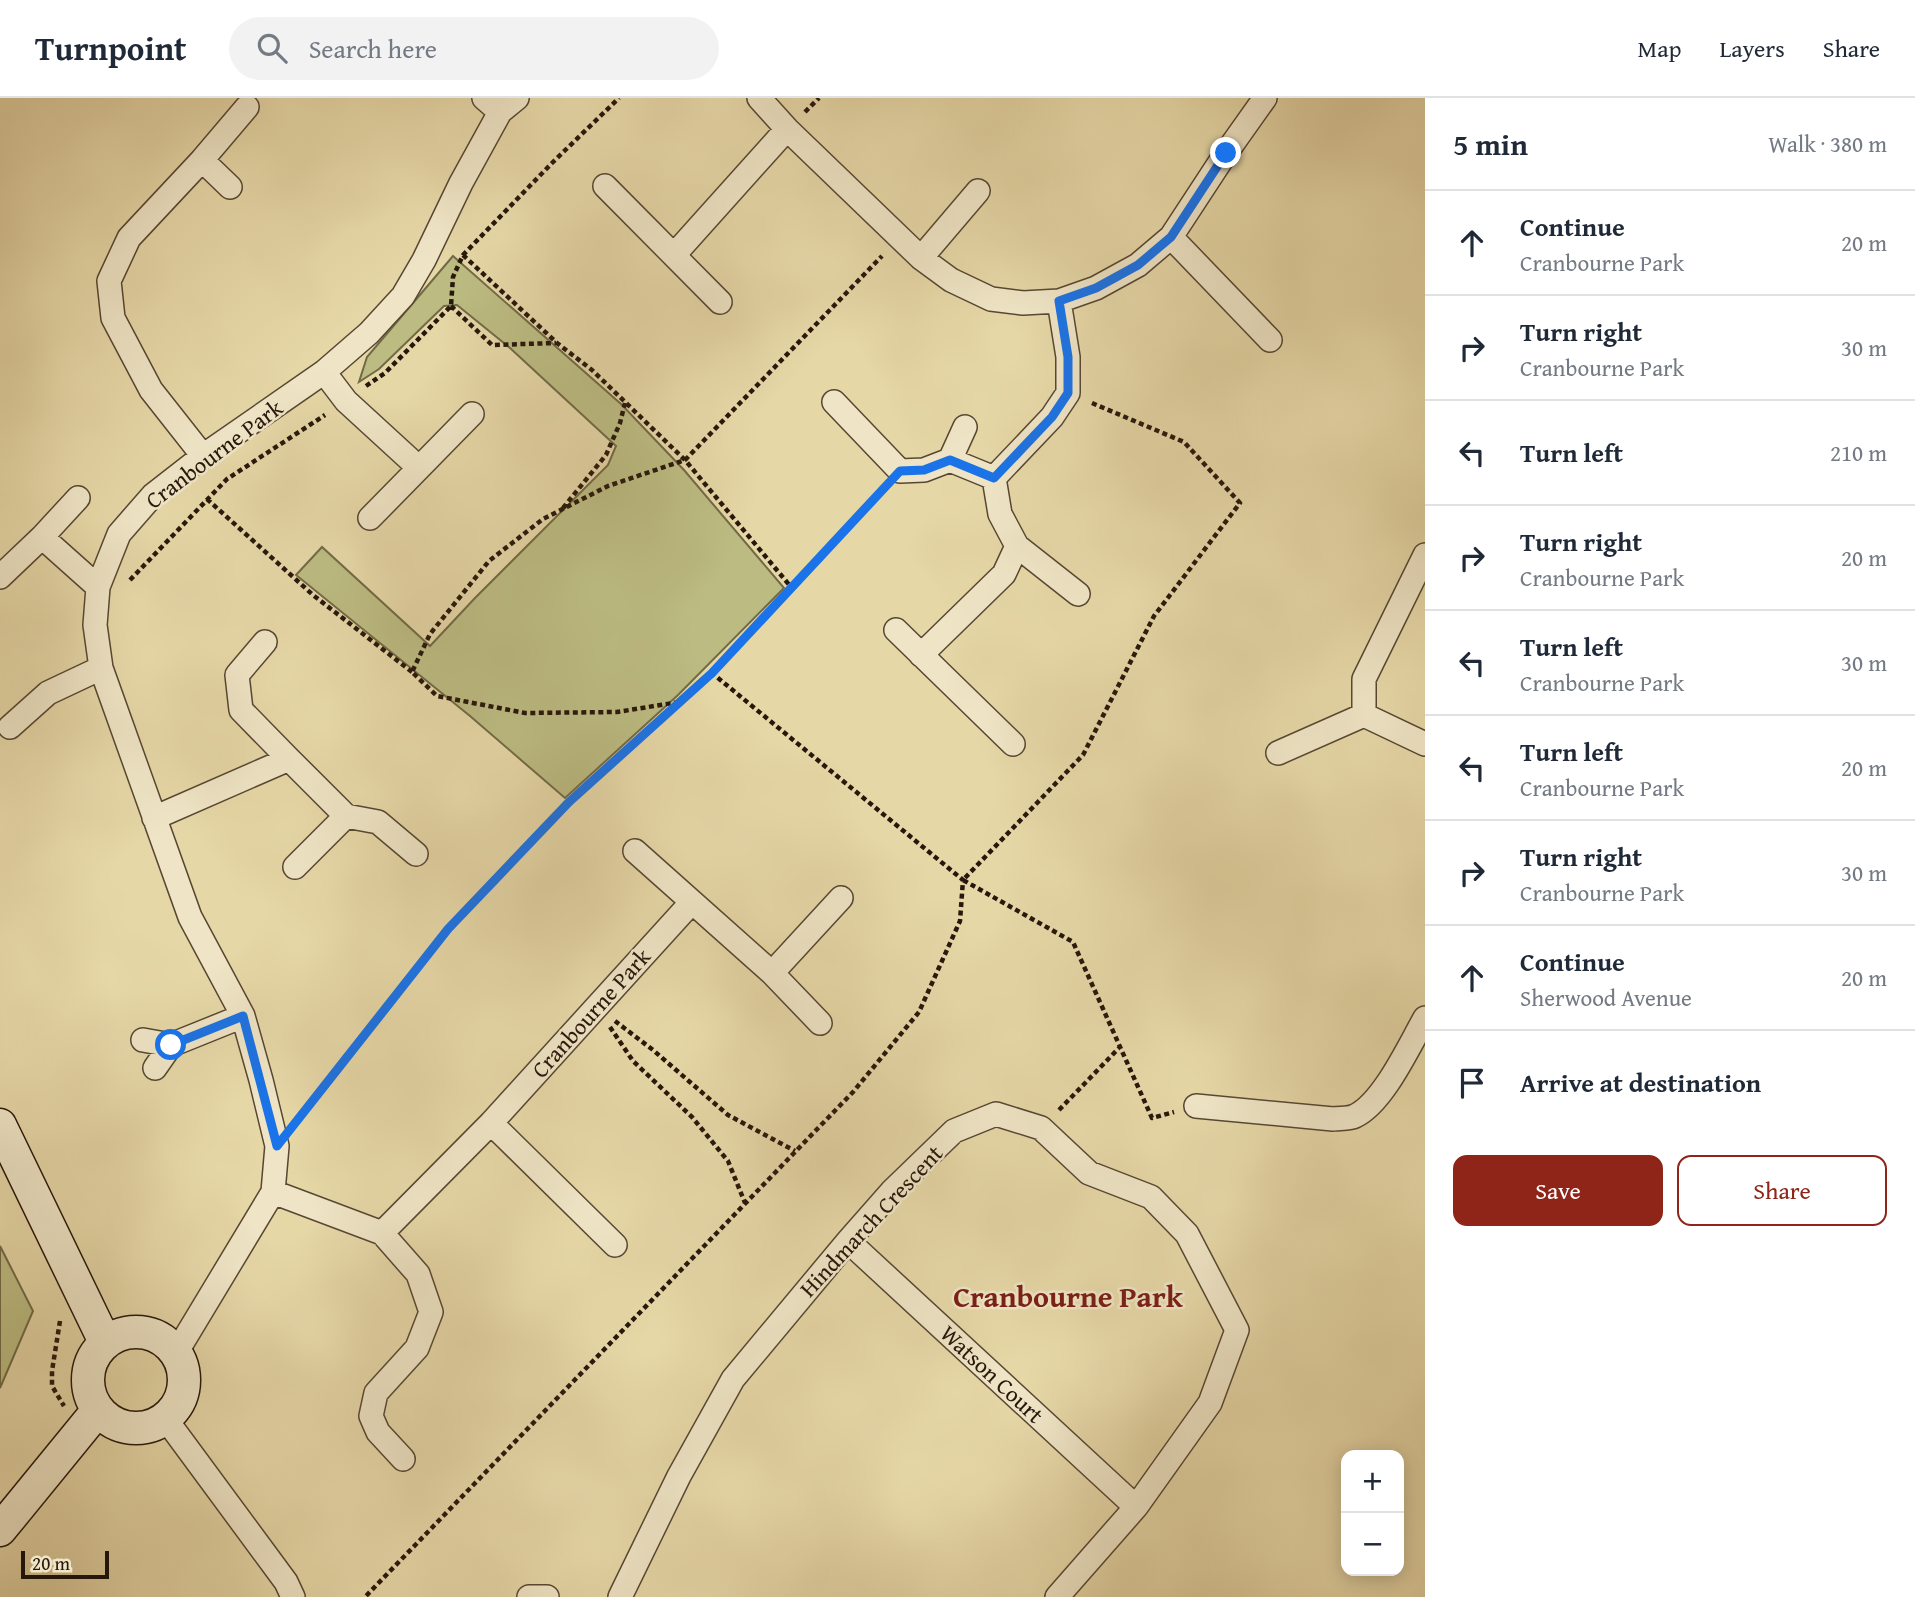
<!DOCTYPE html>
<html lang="en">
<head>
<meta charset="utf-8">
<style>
  body { margin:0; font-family:"Gentium Book Plus",serif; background:#f2f2f3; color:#1f2937 }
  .controls { position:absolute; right:21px; bottom:21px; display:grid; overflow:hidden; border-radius:14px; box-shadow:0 4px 18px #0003 }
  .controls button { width:63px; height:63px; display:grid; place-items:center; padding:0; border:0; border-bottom:2px solid #e0e1e3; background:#fff; color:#1f2937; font:35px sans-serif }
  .scale { position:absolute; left:21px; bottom:18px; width:88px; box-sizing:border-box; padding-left:7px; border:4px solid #27170b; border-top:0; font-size:19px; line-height:24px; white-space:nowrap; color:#27170b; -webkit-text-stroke:5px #efe5c6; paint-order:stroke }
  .stop { position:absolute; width:21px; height:21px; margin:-16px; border:5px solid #1a73e8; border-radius:50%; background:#fff }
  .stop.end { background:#1a73e8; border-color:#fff; box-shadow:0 2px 7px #0008 }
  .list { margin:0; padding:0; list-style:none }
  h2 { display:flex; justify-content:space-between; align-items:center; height:91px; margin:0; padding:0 28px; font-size:30px }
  h2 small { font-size:23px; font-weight:400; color:#747a83 }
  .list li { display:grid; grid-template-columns:46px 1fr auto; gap:21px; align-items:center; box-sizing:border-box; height:105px; padding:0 28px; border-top:2px solid #e0e1e3 }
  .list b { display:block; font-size:26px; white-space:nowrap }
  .list p { margin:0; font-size:23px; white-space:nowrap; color:#747a83 }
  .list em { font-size:23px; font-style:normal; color:#747a83 }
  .actions { display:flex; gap:14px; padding:21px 28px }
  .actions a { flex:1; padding:16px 0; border:2px solid #8f2418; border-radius:14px; text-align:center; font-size:24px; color:#8f2418 }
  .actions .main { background:#8f2418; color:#fff }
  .icon { flex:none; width:38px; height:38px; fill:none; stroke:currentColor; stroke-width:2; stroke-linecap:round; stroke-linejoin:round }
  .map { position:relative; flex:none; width:1425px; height:1499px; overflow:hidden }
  header { display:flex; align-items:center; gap:42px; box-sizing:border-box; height:98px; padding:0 35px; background:#fff; border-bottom:2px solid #e0e1e3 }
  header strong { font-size:33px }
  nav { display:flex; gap:38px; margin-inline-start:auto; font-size:24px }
  .search { width:490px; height:63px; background:#f2f2f3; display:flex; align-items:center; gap:18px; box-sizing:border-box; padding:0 24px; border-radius:38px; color:#747a83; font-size:26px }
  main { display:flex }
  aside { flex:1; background:#fff }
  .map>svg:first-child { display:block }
  .green { fill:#bcbc82; stroke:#726a46; stroke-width:2 }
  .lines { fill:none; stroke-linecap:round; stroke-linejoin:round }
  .street-casing { stroke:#574732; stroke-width:26 }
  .secondary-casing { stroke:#27170b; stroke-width:35 }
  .path { stroke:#27170b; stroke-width:4.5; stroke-dasharray:5 3.5; stroke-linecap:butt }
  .street { stroke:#efe5c6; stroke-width:23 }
  .secondary { stroke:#efe5c6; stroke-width:32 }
  .route { stroke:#1a73e8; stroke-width:9 }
  .labels { text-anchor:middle; stroke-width:5; stroke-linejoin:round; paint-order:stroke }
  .street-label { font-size:23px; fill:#27170b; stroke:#efe5c6 }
  .district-label { font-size:30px; font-weight:bold; fill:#7a1f14; stroke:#efe5c6 }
</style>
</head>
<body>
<header>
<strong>Turnpoint</strong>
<div class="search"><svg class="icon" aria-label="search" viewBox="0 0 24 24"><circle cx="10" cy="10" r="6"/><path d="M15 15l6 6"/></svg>Search here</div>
<nav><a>Map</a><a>Layers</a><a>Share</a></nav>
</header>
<main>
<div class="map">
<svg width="1425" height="1499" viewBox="0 0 1425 1499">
  <rect width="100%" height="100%" fill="#e6d7a7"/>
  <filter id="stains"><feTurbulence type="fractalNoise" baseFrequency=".00286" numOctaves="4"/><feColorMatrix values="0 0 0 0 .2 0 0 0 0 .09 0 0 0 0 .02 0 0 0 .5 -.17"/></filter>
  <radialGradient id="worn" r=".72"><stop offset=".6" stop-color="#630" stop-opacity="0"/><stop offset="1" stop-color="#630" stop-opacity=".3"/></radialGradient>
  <path class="green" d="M453 158 621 306 684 372 784 490 678 597 565 700 470 618 296 477 322 449 430 548 475 500 608 367 616 348 510 250 457 207 444 208 379 271 359 284 367 259Z
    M0 1148 33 1213 0 1290Z"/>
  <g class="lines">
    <g class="street-casing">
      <path id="street" d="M484 0 500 14
        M759 0 787 31 921 160 951 182 991 201 1023 205 1059 203 1096 190 1138 167 1171 139 1226 55 1265 0
        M202 62 230 89
        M605 88 720 204
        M1171 139 1270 242
        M674 157 787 31
        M921 160 978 93
        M324 274 346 303 418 369
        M834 304 900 373 924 372 950 362 994 380
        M203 358 151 292 113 220 109 183 129 140 202 62 247 9
        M950 362 965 329
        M370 420 472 316
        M42 439 98 489
        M1017 448 1078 496
        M0 479 42 439 78 400
        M896 532 1013 646
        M265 544 237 577 241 612 289 661 346 718 378 724 416 756
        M921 557 1004 476 1017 448 1000 416 994 380 1052 319 1068 295V259L1059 203
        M1364 617V581L1425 457
        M10 629 48 595 101 570
        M1278 655 1364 617 1425 646
        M154 720 289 661
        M635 753 772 875 820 925
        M295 769 346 718
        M772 875 841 800
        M143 942 171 947 243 918
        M155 970 171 947
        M1196 1008 1333 1021C1340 1020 1349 1021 1355 1018 1383 1005 1409 948 1425 920
        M491 1025 615 1147
        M273 1094 382 1135 491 1025 691 805
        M382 1135 418 1176 431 1214 417 1250 376 1295 371 1318 378 1334 403 1361
        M848 1143 1136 1409
        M176 1255 273 1094 277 1048 261 982 243 918 190 819 101 570 95 527 98 489 119 436 153 397 203 358 324 274 369 235 403 198 424 162 461 85 500 14 517 0
        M165 1320 286 1484 293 1499
        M529 1499H547
        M620 1499 679 1378 733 1281 848 1143 892 1093 954 1033 996 1016 1041 1030 1089 1075 1151 1099 1187 1136 1237 1232 1210 1305 1136 1409 1057 1499"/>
    </g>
    <g class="secondary-casing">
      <path id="secondary" d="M0 1027 105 1244
        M88 1282a48 48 0 1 1 96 0a48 48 0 1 1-96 0Z
        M0 1432 98 1312"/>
    </g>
    <path class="path" d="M805 14 819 0
      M463 157 557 245 592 272 685 362 791 489
      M451 208 492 247 556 245
      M366 288 385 275 451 208 453 179 463 157 552 65 619 0
      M1092 305 1184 344 1240 405 1154 518 1083 657 963 782 1073 844 1152 1020 1174 1014
      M207 401 313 497 412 574
      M563 410 606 357 620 325 625 305
      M130 482 227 381 325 317
      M712 575 883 391
      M679 604 617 614 525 615 437 598 412 574 430 536 489 463 543 421 608 388 685 362 882 158
      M615 923 653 952 728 1017 795 1053
      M610 929 633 963 692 1019 728 1063 745 1105
      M1059 1012 1119 950
      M297 1024 448 831 569 704 712 575 963 782 960 823 919 914 853 994 365 1499
      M60 1223 52 1273V1288L64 1308"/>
    <use href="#street" class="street"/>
    <use href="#secondary" class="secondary"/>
  </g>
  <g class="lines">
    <path class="route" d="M171 947 243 918 277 1048 448 831 569 704 712 575 900 373 924 372 950 362 994 380 1052 319 1068 295V259L1059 203 1096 190 1138 167 1171 139 1226 55"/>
  </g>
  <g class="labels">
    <g class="street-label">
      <text transform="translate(214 356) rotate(-37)" y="8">Cranbourne Park</text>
      <text transform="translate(591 915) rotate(-48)" y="8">Cranbourne Park</text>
      <text transform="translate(871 1123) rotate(-47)" y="8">Hindmarch Crescent</text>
      <text transform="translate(992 1276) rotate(43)" y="8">Watson Court</text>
    </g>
    <g class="district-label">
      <text x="1068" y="1209">Cranbourne Park</text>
    </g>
  </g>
  <rect width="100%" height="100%" filter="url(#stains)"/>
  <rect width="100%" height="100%" fill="url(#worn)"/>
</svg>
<div class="controls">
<button>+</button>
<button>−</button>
</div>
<div class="scale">20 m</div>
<div class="stop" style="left:171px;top:947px"></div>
<div class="stop end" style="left:1226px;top:55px"></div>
</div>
<aside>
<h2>5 min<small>Walk · 380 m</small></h2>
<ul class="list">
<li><svg class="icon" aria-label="ahead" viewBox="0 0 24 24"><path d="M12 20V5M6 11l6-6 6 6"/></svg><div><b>Continue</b><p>Cranbourne Park</p></div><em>20 m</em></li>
<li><svg class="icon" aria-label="right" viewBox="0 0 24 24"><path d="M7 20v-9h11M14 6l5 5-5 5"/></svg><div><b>Turn right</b><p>Cranbourne Park</p></div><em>30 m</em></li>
<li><svg class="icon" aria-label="left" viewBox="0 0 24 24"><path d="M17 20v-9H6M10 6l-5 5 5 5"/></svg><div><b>Turn left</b></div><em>210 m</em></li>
<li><svg class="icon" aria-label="right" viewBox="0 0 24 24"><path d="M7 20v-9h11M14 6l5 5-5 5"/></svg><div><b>Turn right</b><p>Cranbourne Park</p></div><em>20 m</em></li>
<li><svg class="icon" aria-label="left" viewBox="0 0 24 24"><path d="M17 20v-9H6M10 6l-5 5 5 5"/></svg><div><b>Turn left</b><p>Cranbourne Park</p></div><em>30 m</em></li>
<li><svg class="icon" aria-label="left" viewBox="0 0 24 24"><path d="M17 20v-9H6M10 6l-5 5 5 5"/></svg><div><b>Turn left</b><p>Cranbourne Park</p></div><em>20 m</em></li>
<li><svg class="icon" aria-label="right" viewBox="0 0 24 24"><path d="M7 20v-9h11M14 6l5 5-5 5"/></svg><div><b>Turn right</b><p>Cranbourne Park</p></div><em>30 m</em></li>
<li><svg class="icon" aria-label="ahead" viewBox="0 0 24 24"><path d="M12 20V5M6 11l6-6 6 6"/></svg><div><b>Continue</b><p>Sherwood Avenue</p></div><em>20 m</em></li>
<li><svg class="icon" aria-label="arrive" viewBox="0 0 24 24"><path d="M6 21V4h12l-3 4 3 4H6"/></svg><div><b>Arrive at destination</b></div></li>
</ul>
<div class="actions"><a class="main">Save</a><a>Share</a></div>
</aside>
</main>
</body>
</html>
